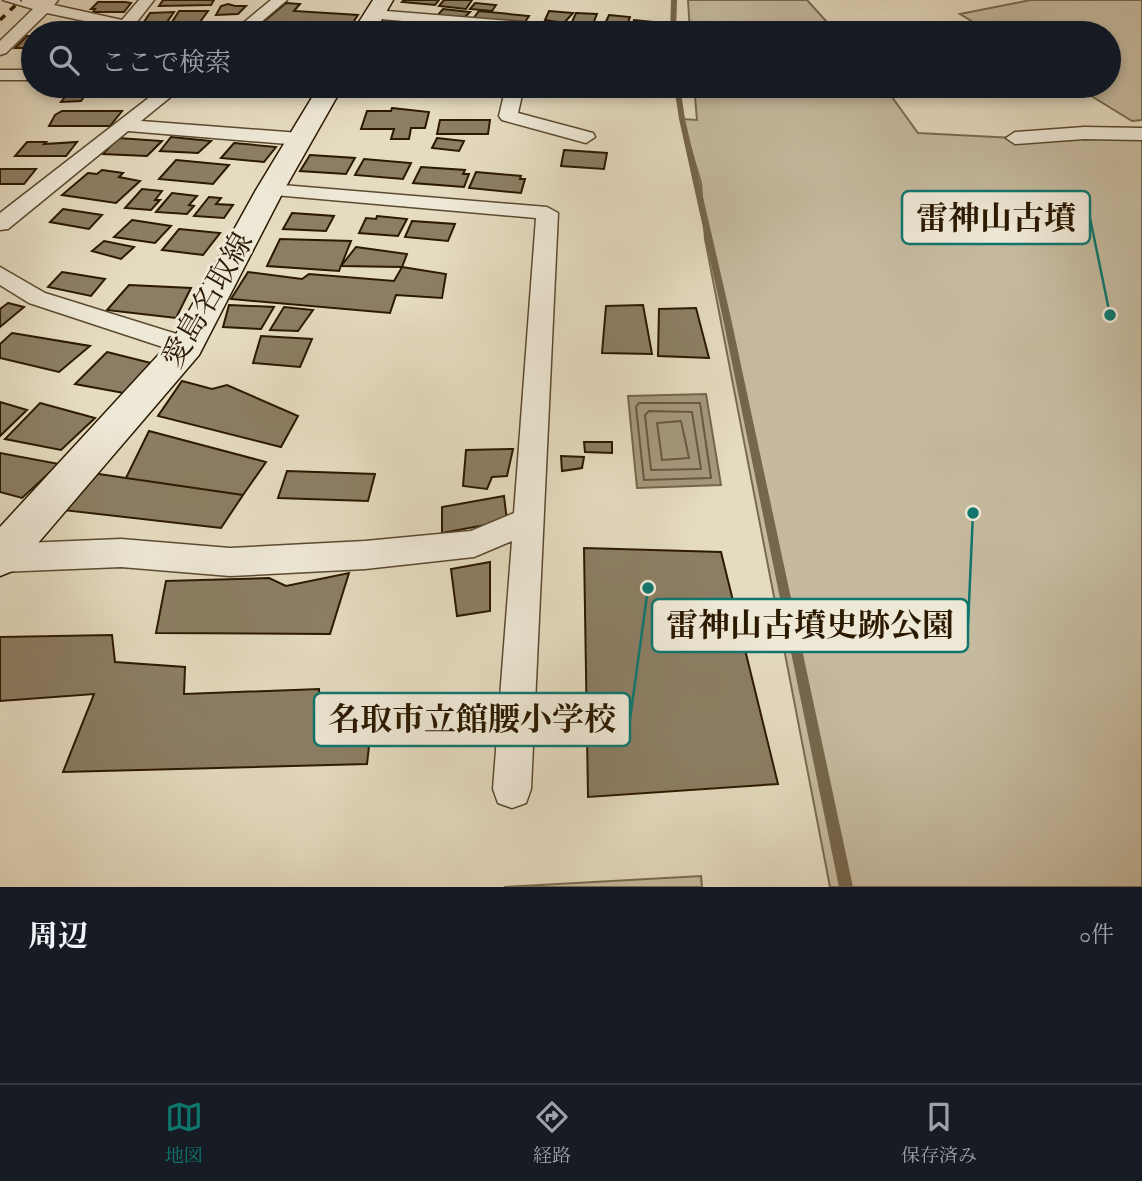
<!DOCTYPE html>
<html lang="ja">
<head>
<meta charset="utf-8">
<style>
  body { margin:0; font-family:"IM FELL Double Pica","Noto Serif JP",serif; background:#20242c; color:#f1f3f6 }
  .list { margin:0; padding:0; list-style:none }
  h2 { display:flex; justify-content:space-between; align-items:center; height:91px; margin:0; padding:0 28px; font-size:30px }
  h2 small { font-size:23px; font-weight:400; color:#9ea1a6 }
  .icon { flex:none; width:38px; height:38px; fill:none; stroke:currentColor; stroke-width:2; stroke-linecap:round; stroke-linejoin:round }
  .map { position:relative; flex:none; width:1142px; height:887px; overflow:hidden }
  .search { position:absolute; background:#171b24; box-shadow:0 4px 10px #0003; left:21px; right:21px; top:21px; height:77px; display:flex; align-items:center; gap:18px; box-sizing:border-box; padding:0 24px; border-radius:38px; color:#9ea1a6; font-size:26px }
  .sheet { height:196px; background:#171b24 }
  nav { display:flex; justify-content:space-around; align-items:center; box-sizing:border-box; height:98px; border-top:2px solid #363941; background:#171b24; font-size:19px; color:#9ea1a6 }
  nav a { display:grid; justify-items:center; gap:4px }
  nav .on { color:#0f766e }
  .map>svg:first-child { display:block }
  .green { fill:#c5ba9f; stroke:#786a50; stroke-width:2 }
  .water { fill:#a6997f; stroke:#75664c; stroke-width:2 }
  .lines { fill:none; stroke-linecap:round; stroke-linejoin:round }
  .shore { stroke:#685940; stroke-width:2 }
  .stream { fill:#75664c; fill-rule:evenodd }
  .building { fill:#8c7e64; stroke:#2b1900; stroke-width:2 }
  .street-casing { stroke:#5a4a30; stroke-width:3 }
  .secondary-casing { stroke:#2b1900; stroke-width:3 }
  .street { fill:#eee8d6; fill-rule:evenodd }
  .secondary { fill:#eee8d6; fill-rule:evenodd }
  .rail { stroke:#2b1900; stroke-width:3.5; stroke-dasharray:7 7; stroke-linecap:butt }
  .labels { text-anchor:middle; stroke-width:6; stroke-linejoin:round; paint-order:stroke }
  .street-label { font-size:30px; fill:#2b1900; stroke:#eee8d6 }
  .leader { fill:none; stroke:#0f766e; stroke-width:2.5 }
  .callout-dot { fill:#0f766e; stroke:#eee8d6; stroke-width:2.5 }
  .callout { fill:#eee8d6; stroke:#0f766e; stroke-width:2.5 }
  .callout-label { font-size:32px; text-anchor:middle; font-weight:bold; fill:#2b1900 }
</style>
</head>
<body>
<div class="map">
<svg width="1142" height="887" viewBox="0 0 1142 887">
  <rect width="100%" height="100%" fill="#e5dbc0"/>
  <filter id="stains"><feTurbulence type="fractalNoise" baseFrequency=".00286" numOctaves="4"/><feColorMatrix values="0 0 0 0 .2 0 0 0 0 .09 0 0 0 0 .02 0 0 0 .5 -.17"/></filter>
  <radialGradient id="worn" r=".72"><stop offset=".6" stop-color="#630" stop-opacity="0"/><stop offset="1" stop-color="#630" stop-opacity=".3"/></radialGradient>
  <path class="green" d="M688 0H807L837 33H690Z
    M1031 0H1142V120L1132 121 1075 86H1109V33H991L960 14Z
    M694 86H884L918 133 1015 138 1142 135V887H830L705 239 701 183 682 119 697 120Z
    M701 876 702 887H504Z"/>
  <path class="water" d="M706 394 721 485 637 488 628 396Z"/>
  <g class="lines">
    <path class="shore" d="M639 403H700L711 478 644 480 636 407Z
      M649 411 692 412 701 469 651 470 645 415Z
      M681 421 689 458 662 460 657 423Z"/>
    <path class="stream" d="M671 0H677L676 33H670Z
      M674 86H680L685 119 730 314 853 887H839L722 314 679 119Z"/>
  </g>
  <path class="building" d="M163 0H214L211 5 159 6Z
    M404 0H439L435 5 402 2Z
    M444 0H472L466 9 439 6Z
    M98 2H125L131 3 124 12H93L95 9H91Z
    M286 3 300 4 294 11 358 15 348 30 280 26 269 33 251 32Z
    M475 3 496 5 492 11 470 9Z
    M228 4 235 6H246L238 14 216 15 221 6Z
    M443 9 470 12 464 18 437 16Z
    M179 11H208L200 22H172Z
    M479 11 529 16 523 25 472 20Z
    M549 11 573 13 564 23 545 20Z
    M174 12 167 22H144L150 13Z
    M576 13 597 14 593 24 572 22Z
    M609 15 630 17 626 28 604 26Z
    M634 20 654 22 647 31 631 28Z
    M382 24 406 27 400 33H373Z
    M27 36H33V48H15Z
    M184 86H244L240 91Z
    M249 86H274L267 94 243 92Z
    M282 86H313L305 95 276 92Z
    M91 87 81 101 61 102 72 88Z
    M392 108 429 112 425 128H411L409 139H391L394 129H361L367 111H391Z
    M62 111H122L110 126H49L55 115Z
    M440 120H490L488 134H437Z
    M171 137 211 141 198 153 160 151Z
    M118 138 162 141 147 156 103 154Z
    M437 138 464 141 459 151 432 148Z
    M27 142H46L44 144 77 142 66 156H15Z
    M234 143 276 147 264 162 221 158Z
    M564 150 607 153 604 169 561 166Z
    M310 155 355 158 346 174 300 171Z
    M364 159 411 163 403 179 355 175Z
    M176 160 229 165 213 184 159 179Z
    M421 167 465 170 463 174H469L464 187 413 183Z
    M0 169H36L24 184H0Z
    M102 170 123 173 119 177 140 181 116 203 62 195 88 173 97 174Z
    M476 172 521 176 520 179H525L521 193 469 188Z
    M142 189 162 191 155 200H160L151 210 125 208Z
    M172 193 197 196 189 205 194 206 187 214 156 212Z
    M209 197 221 198 216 204 233 205 224 218 194 216Z
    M63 209 102 215 89 229 50 222Z
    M292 213 334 216 326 231 283 229Z
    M377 216 407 219 398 236 359 233 366 218 376 219Z
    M132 220 171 226 155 243 114 237Z
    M412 221 455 224 448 241 405 237Z
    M179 229 220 233 203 255 162 250Z
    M280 239 351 241 339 271 267 266Z
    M104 241 134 247 121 259 92 251Z
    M356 247 407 254 402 267 341 266Z
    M402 267 446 274 442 298 396 295 390 313 231 299 248 272 302 279 309 274 394 281Z
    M62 272 105 279 91 296 48 287Z
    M129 285 191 288 176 318 107 310Z
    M8 303 24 307 0 327V309Z
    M229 305 274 307 261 329 223 327Z
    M643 305 652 354 602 353 606 306Z
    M284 307 313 310 298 331 270 330Z
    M696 308 709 358 658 356 659 309Z
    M12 333 90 346 59 372 0 358V344Z
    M261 336 312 339 300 367 253 363Z
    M107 352 159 365 129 394 75 384Z
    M182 381 212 389 227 385 298 416 281 447 158 416Z
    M0 402 27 410 0 436Z
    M40 403 95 418 61 450 5 439Z
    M149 431 266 462 243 495 126 478Z
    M584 442H612V453L585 452Z
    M513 449 507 476 492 477 487 489 463 486 466 450Z
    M0 453 59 464 22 498 0 492Z
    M561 456 584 457 582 468 562 471Z
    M287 471 375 474 368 501 278 498Z
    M92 473 126 478 243 495 221 528 63 510Z
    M504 496 507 521 442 533V507Z
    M584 548 721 552 778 784 588 797Z
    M490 562V611L457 616 451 569Z
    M349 573 330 634 156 633 166 581 269 578 286 586Z
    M112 635 115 662 185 667 184 694 319 689 320 712 373 711 367 764 63 772 94 694 0 701V637Z"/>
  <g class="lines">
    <g class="street-casing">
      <path id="street" d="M3 0H58L54 5 122 20 139 0H154L136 23 167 30 169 33H141L47 13 6 53 0 55V41L33 9Z
        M271 0H287L248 33H231Z
        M374 10 598 28 606 33H543L369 18V12Z
        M0 70H33V80H0Z
        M164 86H184L141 121 300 133 309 139 300 145 128 131 8 229 0 230V213Z
        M506 86H524L518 113 593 133 595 137 586 143 502 120 499 116Z
        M1084 127 1142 128V140L1084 139 1015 144 1006 138 1015 132Z
        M270 184 547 207 558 213 531 789 526 803 512 808 498 803 493 789 512 541 474 557 365 569 230 576 121 567 0 572V544L121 539 230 548 365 541 471 531 514 513 536 218 263 194 260 190Z
        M0 267 45 293 196 340 200 346 196 352 187 355 29 303 0 285Z"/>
    </g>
    <g class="secondary-casing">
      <path id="secondary" d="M373 0H393L374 33H352Z
        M319 86H343L284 190 199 355 15 570 0 576V527L174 338 256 190Z"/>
    </g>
    <use href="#street" class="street"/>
    <use href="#secondary" class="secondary"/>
    <path class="rail" d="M0 20 21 0"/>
  </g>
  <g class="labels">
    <g class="street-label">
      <text transform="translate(207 300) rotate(-60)" y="10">愛島名取線</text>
    </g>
  </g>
  <path class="leader" d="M1110 315L1090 218M973 513L968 625M648 588L630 719"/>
  <g class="callout-dot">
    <circle cx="1110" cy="315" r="7"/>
    <circle cx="973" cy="513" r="7"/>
    <circle cx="648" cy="588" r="7"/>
  </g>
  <g class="callout">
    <rect x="902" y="191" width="188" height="53" rx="7"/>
    <rect x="652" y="599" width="316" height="53" rx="7"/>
    <rect x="314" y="693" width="316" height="53" rx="7"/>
  </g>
  <g class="callout-label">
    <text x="996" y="229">雷神山古墳</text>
    <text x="810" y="636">雷神山古墳史跡公園</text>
    <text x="472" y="730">名取市立館腰小学校</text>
  </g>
  <rect width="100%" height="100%" filter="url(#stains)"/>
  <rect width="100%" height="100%" fill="url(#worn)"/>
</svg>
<div class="search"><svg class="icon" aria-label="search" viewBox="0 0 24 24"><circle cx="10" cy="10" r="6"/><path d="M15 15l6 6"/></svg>ここで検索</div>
</div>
<section class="sheet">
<h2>周辺<small>0件</small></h2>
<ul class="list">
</ul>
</section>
<nav>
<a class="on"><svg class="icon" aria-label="map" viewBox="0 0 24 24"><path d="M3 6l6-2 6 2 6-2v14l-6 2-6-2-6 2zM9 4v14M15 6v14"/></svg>地図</a>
<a><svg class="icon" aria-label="directions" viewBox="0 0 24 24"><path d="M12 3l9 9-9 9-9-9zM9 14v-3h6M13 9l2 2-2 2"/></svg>経路</a>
<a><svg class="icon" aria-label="saved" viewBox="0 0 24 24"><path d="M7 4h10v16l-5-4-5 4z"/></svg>保存済み</a>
</nav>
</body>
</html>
